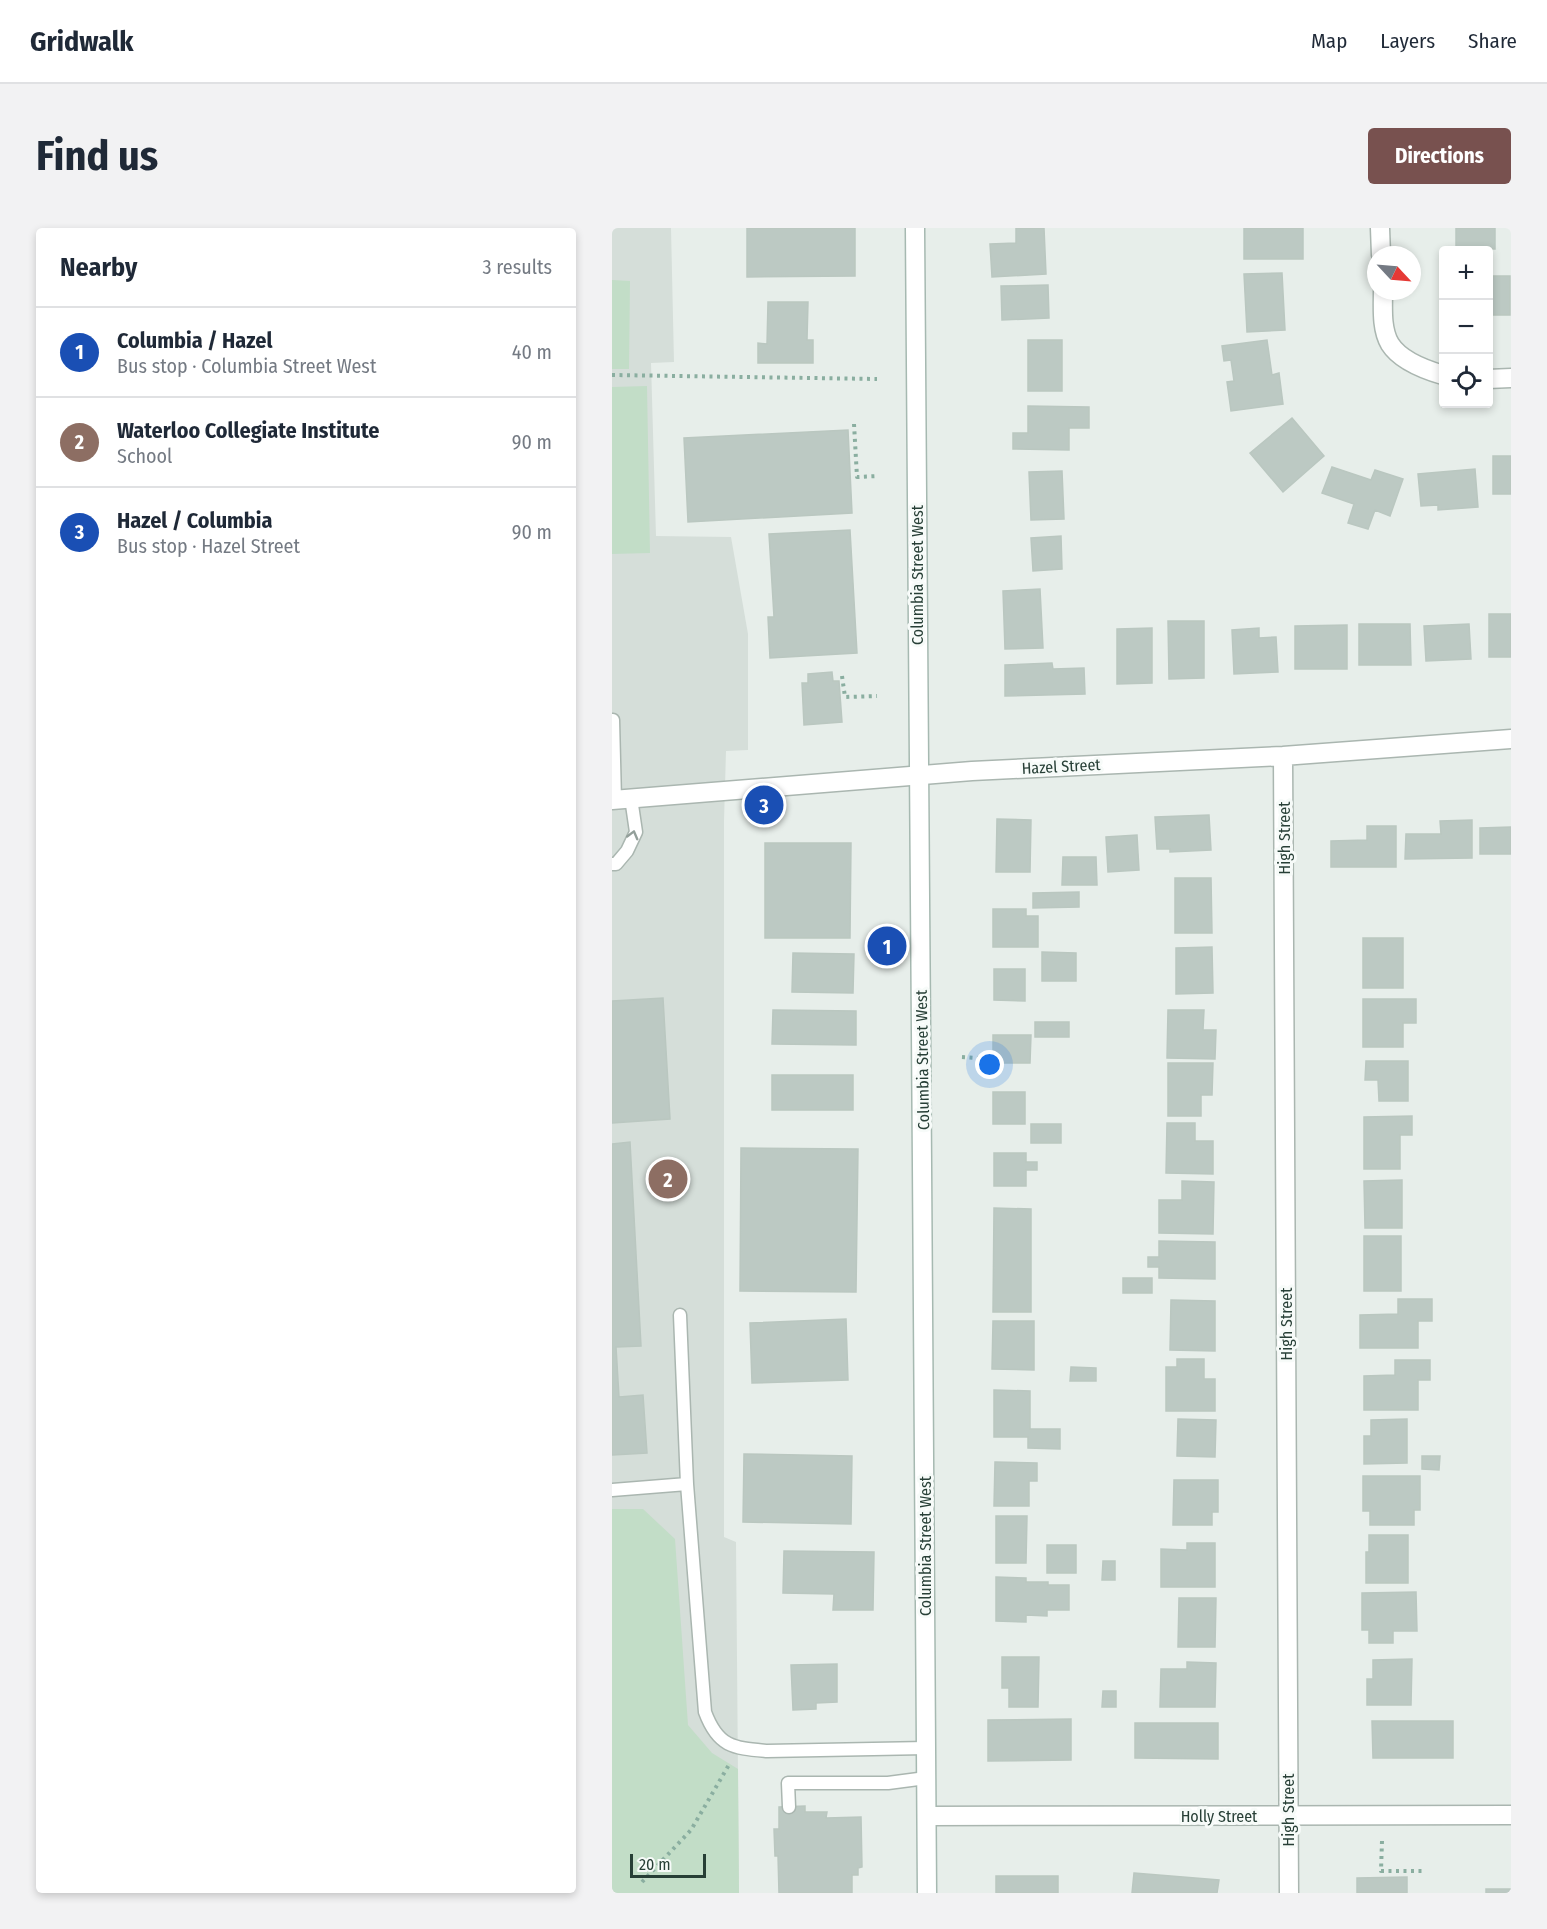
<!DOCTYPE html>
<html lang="en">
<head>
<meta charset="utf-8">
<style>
  body { margin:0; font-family:"Fira Sans Condensed",sans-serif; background:#f2f2f3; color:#1f2937 }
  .controls { position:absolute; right:18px; top:18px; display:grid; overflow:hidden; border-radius:6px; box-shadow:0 3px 9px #0003 }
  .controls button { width:54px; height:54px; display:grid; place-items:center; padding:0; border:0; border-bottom:2px solid #e0e1e3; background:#fff; color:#1f2937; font:30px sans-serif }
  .compass { position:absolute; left:755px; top:18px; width:54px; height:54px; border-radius:50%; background:#fff; box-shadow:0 3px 9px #0003; rotate:116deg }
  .scale { position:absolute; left:18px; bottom:15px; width:76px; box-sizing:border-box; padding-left:6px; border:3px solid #273f36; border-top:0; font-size:16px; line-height:21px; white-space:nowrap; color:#273f36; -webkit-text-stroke:4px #f7fbf9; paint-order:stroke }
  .you { position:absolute; left:378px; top:837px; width:21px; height:21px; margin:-15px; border:4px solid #fff; border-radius:50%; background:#1a73e8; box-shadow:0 0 0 9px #1a73e833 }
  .badge { display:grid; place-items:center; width:39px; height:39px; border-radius:50%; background:#78514f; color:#fff; font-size:20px; font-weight:700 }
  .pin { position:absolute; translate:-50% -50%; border:3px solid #fff; box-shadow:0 2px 6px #0006 }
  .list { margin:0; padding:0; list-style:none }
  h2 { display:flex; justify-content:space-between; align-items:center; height:78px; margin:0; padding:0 24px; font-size:26px }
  h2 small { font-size:20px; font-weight:400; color:#747a83 }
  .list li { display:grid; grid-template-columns:39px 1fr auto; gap:18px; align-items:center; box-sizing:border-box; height:90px; padding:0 24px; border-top:2px solid #e0e1e3 }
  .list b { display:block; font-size:22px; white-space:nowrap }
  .list p { margin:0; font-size:20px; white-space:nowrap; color:#747a83 }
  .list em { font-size:20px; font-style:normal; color:#747a83 }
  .icon { flex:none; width:33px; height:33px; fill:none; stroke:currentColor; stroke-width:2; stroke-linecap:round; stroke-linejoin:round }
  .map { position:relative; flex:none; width:899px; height:1665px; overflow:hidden; border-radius:6px }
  header { display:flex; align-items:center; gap:36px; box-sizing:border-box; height:84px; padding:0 30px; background:#fff; border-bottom:2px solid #e0e1e3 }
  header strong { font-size:28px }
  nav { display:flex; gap:33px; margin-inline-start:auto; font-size:21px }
  .intro { display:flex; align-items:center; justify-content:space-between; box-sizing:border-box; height:144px; padding:0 36px }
  h1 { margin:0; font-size:42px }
  .button { padding:15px 27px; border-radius:6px; background:#78514f; color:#fff; font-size:21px; font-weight:700 }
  main { display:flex; gap:36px; padding:0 36px }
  aside { flex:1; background:#fff; border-radius:6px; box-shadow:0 3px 9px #0003 }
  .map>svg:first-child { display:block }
  .built { fill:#d5ded9 }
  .green { fill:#c2ddc7 }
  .building { fill:#bcc9c3; stroke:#bac7c0; stroke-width:1.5 }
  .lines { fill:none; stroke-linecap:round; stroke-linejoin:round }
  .service-casing { stroke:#aab6b0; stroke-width:15 }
  .minor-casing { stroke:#aab6b0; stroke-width:21 }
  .secondary-casing { stroke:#a6b9b1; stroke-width:21 }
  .path { stroke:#8aaea0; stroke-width:4; stroke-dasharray:3 4.5; stroke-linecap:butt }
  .service { stroke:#fff; stroke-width:12 }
  .minor { stroke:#fff; stroke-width:18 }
  .secondary { stroke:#fff; stroke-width:18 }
  .oneway { stroke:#939f9a }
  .labels { text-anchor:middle; stroke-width:6; stroke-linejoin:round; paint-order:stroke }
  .street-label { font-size:16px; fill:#273f36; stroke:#f7fbf9 }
</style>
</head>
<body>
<header>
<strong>Gridwalk</strong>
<nav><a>Map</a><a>Layers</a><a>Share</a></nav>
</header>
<div class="intro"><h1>Find us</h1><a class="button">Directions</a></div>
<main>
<aside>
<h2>Nearby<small>3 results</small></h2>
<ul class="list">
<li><span class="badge" style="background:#1a4fb4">1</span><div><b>Columbia / Hazel</b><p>Bus stop · Columbia Street West</p></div><em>40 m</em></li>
<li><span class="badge" style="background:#8d6e63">2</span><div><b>Waterloo Collegiate Institute</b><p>School</p></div><em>90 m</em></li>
<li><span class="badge" style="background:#1a4fb4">3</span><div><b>Hazel / Columbia</b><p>Bus stop · Hazel Street</p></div><em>90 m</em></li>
</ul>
</aside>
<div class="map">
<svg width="899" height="1665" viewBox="0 0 899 1665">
  <rect width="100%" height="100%" fill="#e7eeea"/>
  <path class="built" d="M0 0H59L62 134 39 135 44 308 119 309 136 406V522L114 523 112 593V1309L124 1314 127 1665H0Z"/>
  <path class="green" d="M0 52 18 53 17 141H0Z
    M35 158 38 325 0 326V159Z
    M0 1281H31L63 1311 76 1497 100 1525 126 1541 127 1665H0Z"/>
  <path class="building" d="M135 0H243V48L135 49Z
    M404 0H432L434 46 380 49 378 16 404 15Z
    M632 0H691V31H632Z
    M844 0H883V21H844Z
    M670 45 673 102 635 104 632 46Z
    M876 48H898V87H876Z
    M436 57 437 90 390 92 389 58Z
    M156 74H196L195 112H201V135H146V115L155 116Z
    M416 112H450V163H416Z
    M655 112 660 147 667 145 671 176 619 183 615 154 622 153 619 132 612 133 610 118Z
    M416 178 477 179V200H457V222L401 221V205H416Z
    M680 190 712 228 671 264 638 225Z
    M236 202 240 285 76 294 72 210Z
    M881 228H899V266H881Z
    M720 239 759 252 763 242 791 251 778 288 763 282 756 301 736 295 742 276 710 265Z
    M863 241 866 279 826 282V277L809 278 806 246Z
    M450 243 452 291 419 292 417 244Z
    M238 302 245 425 158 430 156 389H162L157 306Z
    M449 308 450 341 421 343 419 310Z
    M428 361 431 420 393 421 391 363Z
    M877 386H899V429H877Z
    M556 393H592V450L557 451Z
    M747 396H798L799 437H747Z
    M857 396 859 431 814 433 812 398Z
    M735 397V441H683V398Z
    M540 400V455L505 456V401Z
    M647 400V410L664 409 666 444 622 446 620 402Z
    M440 435 441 441 472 440 473 466 393 468V437Z
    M220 444 221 453H227L230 494 192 497 190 455H196V446Z
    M597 587 599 622 558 624V621H545L543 589Z
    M385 591 419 592 418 644H384Z
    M860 592V630L793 631 794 606H829L828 593Z
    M755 598H784V639H719V613L755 612Z
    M899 599V626H868V600Z
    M525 607 527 642 496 644 494 609Z
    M153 615H239L238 710H153Z
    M451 629H484L485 657H450Z
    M563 650H599L600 705H563Z
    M467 664V679L421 680V665Z
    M381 681H414V688H426V719H381Z
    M751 710H791V760H751Z
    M600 719 601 765 564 766V720Z
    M430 724 464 725V753H430Z
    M181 725 242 726 241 765 180 764Z
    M382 741H413V773L382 772Z
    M51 770 58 891 0 895V773Z
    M751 771H804V795H791V819H751Z
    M161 782 244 783V817L160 816Z
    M556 782H592L591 802H604L603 831 555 830Z
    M423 794H457V809H423Z
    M381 807H419L418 835H381Z
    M754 833H796V873H767L766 852H753Z
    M556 835H601L600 867H589V888H556Z
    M160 847H241V882H160Z
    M381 864H413V896H381Z
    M800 888V907H788V941H752V889Z
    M555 895H583V913H601V946L554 945Z
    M419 896H449V915H419Z
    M18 914 29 1118 4 1119 7 1169 31 1167 35 1225 0 1227V916Z
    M129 920 246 921 244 1064 128 1063Z
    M382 925H414V934H425V942H414V958H382Z
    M790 952V1000H753L752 953Z
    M570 953 602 954 601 1006 547 1005V972H570Z
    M382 980 419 981V1084H381Z
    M752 1008H789V1063H752Z
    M547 1013 603 1014V1051L547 1050V1039H536V1029H547Z
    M511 1050H540V1065H511Z
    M786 1071H820V1093H806V1120H748V1087L786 1086Z
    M559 1072 603 1073V1123L558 1122Z
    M234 1091 236 1152 140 1155 138 1095Z
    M381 1093H422V1142L380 1141Z
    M565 1131H592V1151H603V1183H554V1139H565Z
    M783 1132H818V1152H806V1182H752V1148L783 1147Z
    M459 1139 484 1140V1153H458Z
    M382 1162 418 1163V1201H448V1221L416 1220V1209H382Z
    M566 1191 604 1192 603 1229 565 1228Z
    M795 1191V1235L752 1236V1208H759V1192Z
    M132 1226 240 1228 239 1296 131 1294Z
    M810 1228H828L827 1242 810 1241Z
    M383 1234 425 1235V1253H417V1278H382Z
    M751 1248H808V1282H802V1297H758V1283H751Z
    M562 1252H606V1284H600V1297H561Z
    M384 1288H415L414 1335H384Z
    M757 1307H796V1355H754V1324H757Z
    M575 1315H603V1359H549V1321L575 1322Z
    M435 1317H464V1345H435Z
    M172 1323 262 1324 261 1382H221L222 1366 171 1365Z
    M491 1333H503V1352H490Z
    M384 1349 414 1350V1354H436V1357H457V1382H435V1388L414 1387V1394L384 1393Z
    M804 1364 805 1403H781V1415H757V1402H750V1365Z
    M567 1370H604L603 1419H566Z
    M390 1429H427L426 1479H397V1460H390Z
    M800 1431 799 1477H755V1451H761V1432Z
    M575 1434 604 1435 603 1479H548L549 1441H575Z
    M225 1436V1474L204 1475V1481L181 1482 179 1437Z
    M491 1463H504V1479H490Z
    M459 1491V1532L376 1533V1492Z
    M760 1493H841V1530H761Z
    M523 1495H606V1531L523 1530Z
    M193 1578V1584H215L214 1590 249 1589 250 1639 246 1640V1647H240V1665H167L166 1628H163L162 1601H167V1579Z
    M522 1645 607 1652 605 1665H520Z
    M384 1648H446V1665H384Z
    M795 1649V1665H745V1650Z
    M874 1661H899V1665H874Z"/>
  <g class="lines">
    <g class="service-casing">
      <path id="service" d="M1 492 3 572
        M0 636H4L15 623 24 604 19 570
        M68 1087 75 1256 93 1484C106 1519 121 1520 155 1523L314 1520
        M0 1262 75 1256
        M177 1579 176 1555H276L314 1550"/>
    </g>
    <g class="minor-casing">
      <path id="minor" d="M768 0 769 27
        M771 63C771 79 769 101 778 116 788 132 814 142 831 147
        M876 151 899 150
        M671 528 677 1665
        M0 572 360 543 671 528 899 511
        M315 1588 899 1587"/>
    </g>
    <g class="secondary-casing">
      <path id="secondary" d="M303 0C309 555 310 1110 315 1665"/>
    </g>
    <path class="path" d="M0 147 265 151
      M242 196 245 249 265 248
      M230 448 233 469 265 468
      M350 829 366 830 375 825
      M770 1613 769 1643H814
      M30 1654 79 1602 118 1535"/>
    <use href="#service" class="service"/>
    <use href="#minor" class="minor"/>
    <use href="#secondary" class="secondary"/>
  </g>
  <defs><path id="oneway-chevron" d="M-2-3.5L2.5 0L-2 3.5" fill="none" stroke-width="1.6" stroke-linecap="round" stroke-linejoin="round" transform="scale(1.5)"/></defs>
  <use class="oneway" href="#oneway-chevron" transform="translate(21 607) rotate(-75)"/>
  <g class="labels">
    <g class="street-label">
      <text transform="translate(305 347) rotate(-90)" y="6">Columbia Street West</text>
      <text transform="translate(449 538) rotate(-3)" y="6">Hazel Street</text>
      <text transform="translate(672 610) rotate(-90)" y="6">High Street</text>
      <text transform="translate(310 832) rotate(-91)" y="6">Columbia Street West</text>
      <text transform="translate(674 1096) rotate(-90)" y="6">High Street</text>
      <text transform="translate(313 1318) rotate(-90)" y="6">Columbia Street West</text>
      <text transform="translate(676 1582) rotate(-90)" y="6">High Street</text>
      <text x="607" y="1594">Holly Street</text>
    </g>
  </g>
</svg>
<div class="controls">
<button>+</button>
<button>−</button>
<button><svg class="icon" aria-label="locate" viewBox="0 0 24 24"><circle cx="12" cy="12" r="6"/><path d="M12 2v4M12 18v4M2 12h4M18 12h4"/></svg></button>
</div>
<svg class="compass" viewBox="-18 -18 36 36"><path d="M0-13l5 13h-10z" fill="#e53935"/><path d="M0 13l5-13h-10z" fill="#747a83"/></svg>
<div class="scale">20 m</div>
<div class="you"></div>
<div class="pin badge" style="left:275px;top:718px;background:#1a4fb4">1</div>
<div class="pin badge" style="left:56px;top:951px;background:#8d6e63">2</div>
<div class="pin badge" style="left:152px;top:577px;background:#1a4fb4">3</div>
</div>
</main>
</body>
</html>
